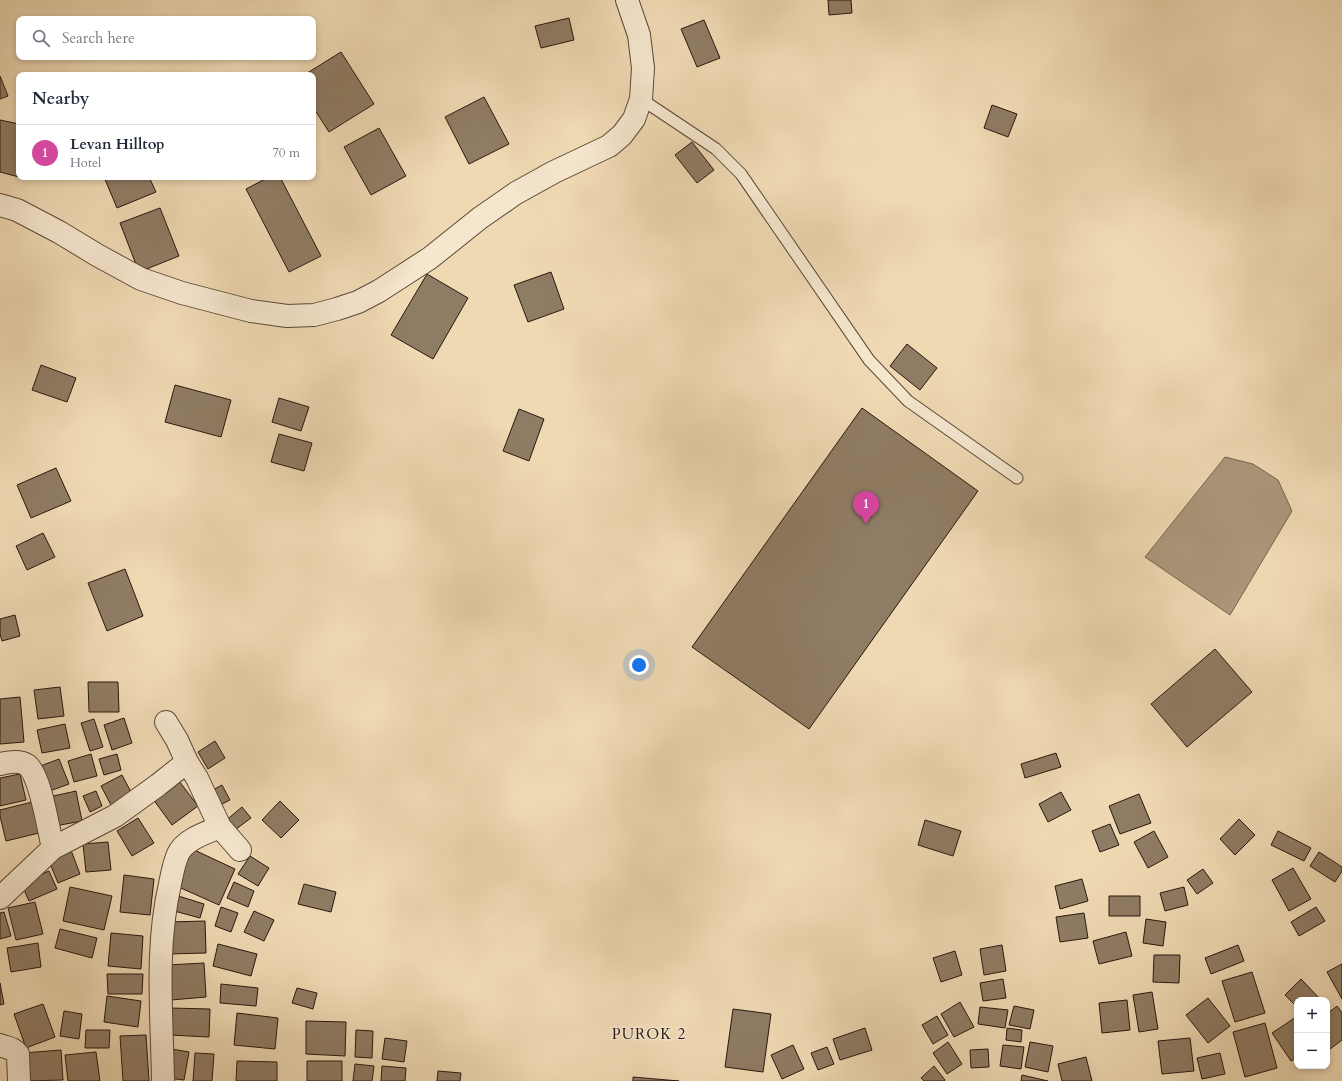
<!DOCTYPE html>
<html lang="en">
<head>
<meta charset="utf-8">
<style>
  body { margin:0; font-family:Cardo,serif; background:#f2f2f3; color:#1f2937 }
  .controls { position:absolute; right:12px; bottom:12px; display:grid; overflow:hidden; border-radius:8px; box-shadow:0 2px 6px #0003 }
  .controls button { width:36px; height:36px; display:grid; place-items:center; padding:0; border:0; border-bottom:1px solid #e0e1e3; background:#fff; color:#1f2937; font:20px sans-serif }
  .you { position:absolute; left:639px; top:665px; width:14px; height:14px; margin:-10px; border:3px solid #fff; border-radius:50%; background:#1a73e8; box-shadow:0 0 0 6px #1a73e833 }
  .badge { display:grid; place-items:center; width:26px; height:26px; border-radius:50%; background:#7c3aed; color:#fff; font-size:13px; font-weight:700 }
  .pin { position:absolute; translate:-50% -33px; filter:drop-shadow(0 1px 2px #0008) }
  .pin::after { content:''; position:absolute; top:21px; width:14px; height:12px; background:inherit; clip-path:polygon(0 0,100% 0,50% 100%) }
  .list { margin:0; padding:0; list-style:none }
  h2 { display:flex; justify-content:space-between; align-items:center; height:52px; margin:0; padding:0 16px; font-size:17px }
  h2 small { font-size:13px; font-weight:400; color:#747a83 }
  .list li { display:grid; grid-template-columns:26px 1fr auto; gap:12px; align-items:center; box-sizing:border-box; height:56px; padding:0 16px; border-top:1px solid #e0e1e3 }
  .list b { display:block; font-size:15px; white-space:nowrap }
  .list p { margin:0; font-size:13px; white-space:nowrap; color:#747a83 }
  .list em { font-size:13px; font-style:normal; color:#747a83 }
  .icon { flex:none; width:22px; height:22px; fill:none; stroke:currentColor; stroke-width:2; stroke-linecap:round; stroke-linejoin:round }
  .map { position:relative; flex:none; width:1342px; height:1081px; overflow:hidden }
  .search { position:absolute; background:#fff; box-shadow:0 2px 6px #0003; left:16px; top:16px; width:300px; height:44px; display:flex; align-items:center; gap:10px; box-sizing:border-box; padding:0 14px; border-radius:8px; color:#747a83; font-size:15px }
  .panel { position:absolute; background:#fff; box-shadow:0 2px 6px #0003; left:16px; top:72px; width:300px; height:108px; border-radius:8px }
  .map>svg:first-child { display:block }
  .water { fill:#ab977b; stroke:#776450 }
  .building { fill:#8f7c64; stroke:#28180f }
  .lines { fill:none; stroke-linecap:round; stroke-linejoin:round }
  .service-casing { stroke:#5a4838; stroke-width:13 }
  .minor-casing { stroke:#5a4838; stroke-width:24 }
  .tertiary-casing { stroke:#5a4838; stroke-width:24 }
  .service { stroke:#f5e6ce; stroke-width:11 }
  .minor { stroke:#f5e6ce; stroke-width:22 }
  .tertiary { stroke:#f5e6ce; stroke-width:22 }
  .labels { text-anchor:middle; stroke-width:3; stroke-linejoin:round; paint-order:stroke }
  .neighbourhood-label { font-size:15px; letter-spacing:1px; fill:#28180f; stroke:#f5e6ce }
</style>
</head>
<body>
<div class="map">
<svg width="1342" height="1081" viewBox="0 0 1342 1081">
  <rect width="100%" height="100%" fill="#efd9b3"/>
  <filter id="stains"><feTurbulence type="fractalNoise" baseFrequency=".005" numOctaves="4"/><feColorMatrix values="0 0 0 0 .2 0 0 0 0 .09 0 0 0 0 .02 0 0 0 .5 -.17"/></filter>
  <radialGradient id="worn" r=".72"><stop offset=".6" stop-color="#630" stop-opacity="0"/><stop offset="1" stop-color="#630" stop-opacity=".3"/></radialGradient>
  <path class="water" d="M1225 457 1253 464 1278 480 1292 511 1230 615 1145 557Z"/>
  <path class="building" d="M828 0H851L852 13 829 15Z
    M569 18 574 40 541 48 535 26Z
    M704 20 720 58 697 67 681 29Z
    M341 52 374 104 329 132 313 107V75H304Z
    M0 76 8 96 0 99Z
    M484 97 509 144 469 164 445 117Z
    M992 105 1017 114 1008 137 984 128Z
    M0 120 19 124V177L0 172Z
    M379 128 406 176 371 195 344 147Z
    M692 142 714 170 697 183 675 155Z
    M104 177H149L156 192 117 208Z
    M269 177H280L321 256 289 272 246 189Z
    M160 208 179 256 139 272 120 223Z
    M551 272 564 309 528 322 514 285Z
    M427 274 468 298 433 359 391 335Z
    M907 344 937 368 920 390 890 366Z
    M41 365 76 378 67 402 32 390Z
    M175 385 231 400 221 437 165 422Z
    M279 398 309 407 301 431 272 422Z
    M862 408 978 491 809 729 692 647Z
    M519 409 544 419 529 461 503 451Z
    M279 434 312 443 304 471 271 462Z
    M56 468 71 501 31 518 17 485Z
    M43 533 55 557 27 570 16 546Z
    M125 569 143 616 107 631 88 583Z
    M15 615 20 636 2 641 0 634V619Z
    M1215 649 1252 692 1187 747 1151 704Z
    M88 682H118L119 712H89Z
    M60 687 64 716 38 719 34 690Z
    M20 697 24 742 0 744V699Z
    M124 718 132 743 112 750 104 725Z
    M94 719 103 747 90 751 81 723Z
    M65 724 70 748 42 753 37 730Z
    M215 741 225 758 208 769 198 752Z
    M1056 753 1061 767 1025 778 1021 764Z
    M91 754 97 776 74 782 68 761Z
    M117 754 121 770 104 775 99 759Z
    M59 759 69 784 44 793 35 768Z
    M20 774 26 800 0 806V778Z
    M122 775 132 794 111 805 101 786Z
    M176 777 198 806 172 825 150 795Z
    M222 785 230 800 216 807 209 792Z
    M76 791 82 821 55 826 49 797Z
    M96 791 102 806 90 812 83 796Z
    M1061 792 1071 810 1048 822 1039 804Z
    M1139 794 1151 823 1120 834 1109 806Z
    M280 801 299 820 281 838 262 820Z
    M32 802 39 833 6 841 0 816V810Z
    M242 807 251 818 232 832 224 822Z
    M138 818 154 843 132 856 117 831Z
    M1239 819 1255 835 1235 855 1220 839Z
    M925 820 961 831 953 856 918 845Z
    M1110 824 1119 845 1100 852 1092 831Z
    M1154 831 1168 857 1148 868 1134 842Z
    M1278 831 1311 848 1304 861 1271 845Z
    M108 842 111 870 86 872 83 844Z
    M69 845 80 874 58 883 46 854Z
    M190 848 235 869 219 905 174 885Z
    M1319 852 1342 867V871L1335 882 1310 866Z
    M250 856 269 868 258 886 238 874Z
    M1293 868 1311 899 1289 911 1272 880Z
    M1203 869 1213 883 1197 894 1187 880Z
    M49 871 57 889 29 901 21 883Z
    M124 875 154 879 150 915 120 912Z
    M1082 879 1088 901 1060 909 1055 886Z
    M234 882 254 891 248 907 227 898Z
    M304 884 336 892 331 912 298 904Z
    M70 887 112 896 104 930 63 921Z
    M1184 887 1188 905 1165 911 1160 893Z
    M172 894 204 904 200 918 167 909Z
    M1109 896H1140V916H1109Z
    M35 902 43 934 16 940 8 908Z
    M221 907 238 913 231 932 215 926Z
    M1316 907 1325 921 1299 936 1291 922Z
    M254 911 274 920 264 941 244 932Z
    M4 912 11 936 0 939V913Z
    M1084 913 1088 938 1060 942 1056 917Z
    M1146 919 1166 922 1163 946 1143 943Z
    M205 921 206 953 168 954V922Z
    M60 929 97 938 92 958 55 948Z
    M1126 932 1132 956 1099 964 1093 941Z
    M111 933 143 936 141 969 108 966Z
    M38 943 41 967 11 972 7 948Z
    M218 944 257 954 251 976 213 966Z
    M1002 945 1006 971 984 975 980 949Z
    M1238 945 1244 961 1211 974 1205 958Z
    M955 951 962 975 941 982 933 958Z
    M1154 955H1180L1179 983 1153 982Z
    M204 963 206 997 171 1000 168 965Z
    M1342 964V999L1327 972Z
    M1252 972 1265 1013 1235 1022 1222 981Z
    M107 974H143L142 994H108Z
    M1003 979 1006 998 983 1001 980 983Z
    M1301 979 1320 999 1319 1000H1297V1007L1285 995Z
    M0 983 4 1004 0 1005Z
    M221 984 258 988 256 1006 220 1003Z
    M297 988 317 993 313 1009 292 1003Z
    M1152 992 1158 1029 1139 1032 1133 995Z
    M107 996 141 1001 138 1027 104 1022Z
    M1208 998 1230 1026 1208 1043 1186 1015Z
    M1127 1000 1130 1030 1102 1033 1099 1003Z
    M960 1002 974 1027 954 1037 941 1014Z
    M43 1004 55 1037 26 1048 14 1014Z
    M1014 1006 1034 1010 1030 1029 1009 1025Z
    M1337 1006 1342 1013V1040L1330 1049 1327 1046V1014Z
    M980 1007 1008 1010 1005 1028 978 1024Z
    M170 1008 210 1009 209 1037 169 1035Z
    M733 1009 771 1014 763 1072 725 1067Z
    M64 1011 82 1014 79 1039 60 1036Z
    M237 1013 278 1018 275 1049 234 1045Z
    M937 1016 948 1035 933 1044 922 1025Z
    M1296 1017 1297 1018V1058L1291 1061 1272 1033Z
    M306 1021 346 1022 345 1056 306 1054Z
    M1265 1023 1277 1068 1245 1077 1233 1032Z
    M865 1028 872 1050 840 1060 833 1039Z
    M1007 1028 1022 1030 1021 1042 1006 1040Z
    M86 1030H110L109 1048H85Z
    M356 1030 373 1031 372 1058 355 1057Z
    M146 1035 149 1081H123L120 1036Z
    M385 1038 407 1041 404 1062 382 1059Z
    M1190 1038 1194 1071 1162 1074 1158 1041Z
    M948 1042 962 1064 947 1074 933 1053Z
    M1030 1042 1053 1046 1048 1072 1025 1067Z
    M793 1045 804 1069 782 1079 771 1055Z
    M1003 1045 1024 1047 1021 1069 1000 1066Z
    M827 1047 834 1064 818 1070 811 1053Z
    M172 1049 189 1052 184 1080 168 1078Z
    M988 1049 989 1067 971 1068 970 1050Z
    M61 1050 63 1080 25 1081 23 1053Z
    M96 1052 100 1081H68L65 1055Z
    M195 1053 214 1054 212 1081H193Z
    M1220 1053 1225 1074 1202 1079 1197 1058Z
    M1086 1057 1092 1081H1062L1058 1064Z
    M237 1061 277 1062V1081H236Z
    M307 1061H342V1081H307Z
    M355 1064 374 1066 372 1081H353Z
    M382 1066 406 1068 405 1081H381Z
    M934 1066 945 1080 944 1081H924L921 1078Z
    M438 1071 461 1073 460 1081H437Z
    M1022 1075 1048 1081H1021Z
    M633 1077 679 1081H633Z"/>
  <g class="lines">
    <g class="service-casing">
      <path id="service" d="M641 99 716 149 741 174 869 360 908 401 1017 478"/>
    </g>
    <g class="minor-casing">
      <path id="minor" d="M166 722 177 740 187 762 197 778 220 827
        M0 764C8 762 20 760 27 765 41 776 48 829 53 848
        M0 898 53 848 115 816 158 785 187 762
        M0 1045C7 1048 14 1048 18 1054L19 1081
        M163 1081C162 1016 155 948 170 884 172 874 174 863 178 854 185 839 206 833 220 827L240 850"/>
    </g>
    <g class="tertiary-casing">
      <path id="tertiary" d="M0 205 17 210 59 232 97 255 141 279 182 293 251 311 287 316 314 315 337 309 358 302 379 291 430 258 480 218 516 193 554 172 609 146 622 135 634 119 641 99 643 68 639 35 627 0"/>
    </g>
    <use href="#service" class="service"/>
    <use href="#minor" class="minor"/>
    <use href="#tertiary" class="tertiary"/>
  </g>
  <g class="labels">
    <g class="neighbourhood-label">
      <text x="649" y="1039">PUROK 2</text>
    </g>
  </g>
  <rect width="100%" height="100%" filter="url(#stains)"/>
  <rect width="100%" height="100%" fill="url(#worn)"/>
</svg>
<div class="controls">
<button>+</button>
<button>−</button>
</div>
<div class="you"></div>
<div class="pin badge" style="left:866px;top:524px;background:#d1479c">1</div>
<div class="search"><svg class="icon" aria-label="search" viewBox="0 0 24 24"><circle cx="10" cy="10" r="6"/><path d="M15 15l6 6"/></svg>Search here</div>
<section class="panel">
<h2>Nearby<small></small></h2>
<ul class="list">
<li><span class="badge" style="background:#d1479c">1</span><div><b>Levan Hilltop</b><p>Hotel</p></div><em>70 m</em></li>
</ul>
</section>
</div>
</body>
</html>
